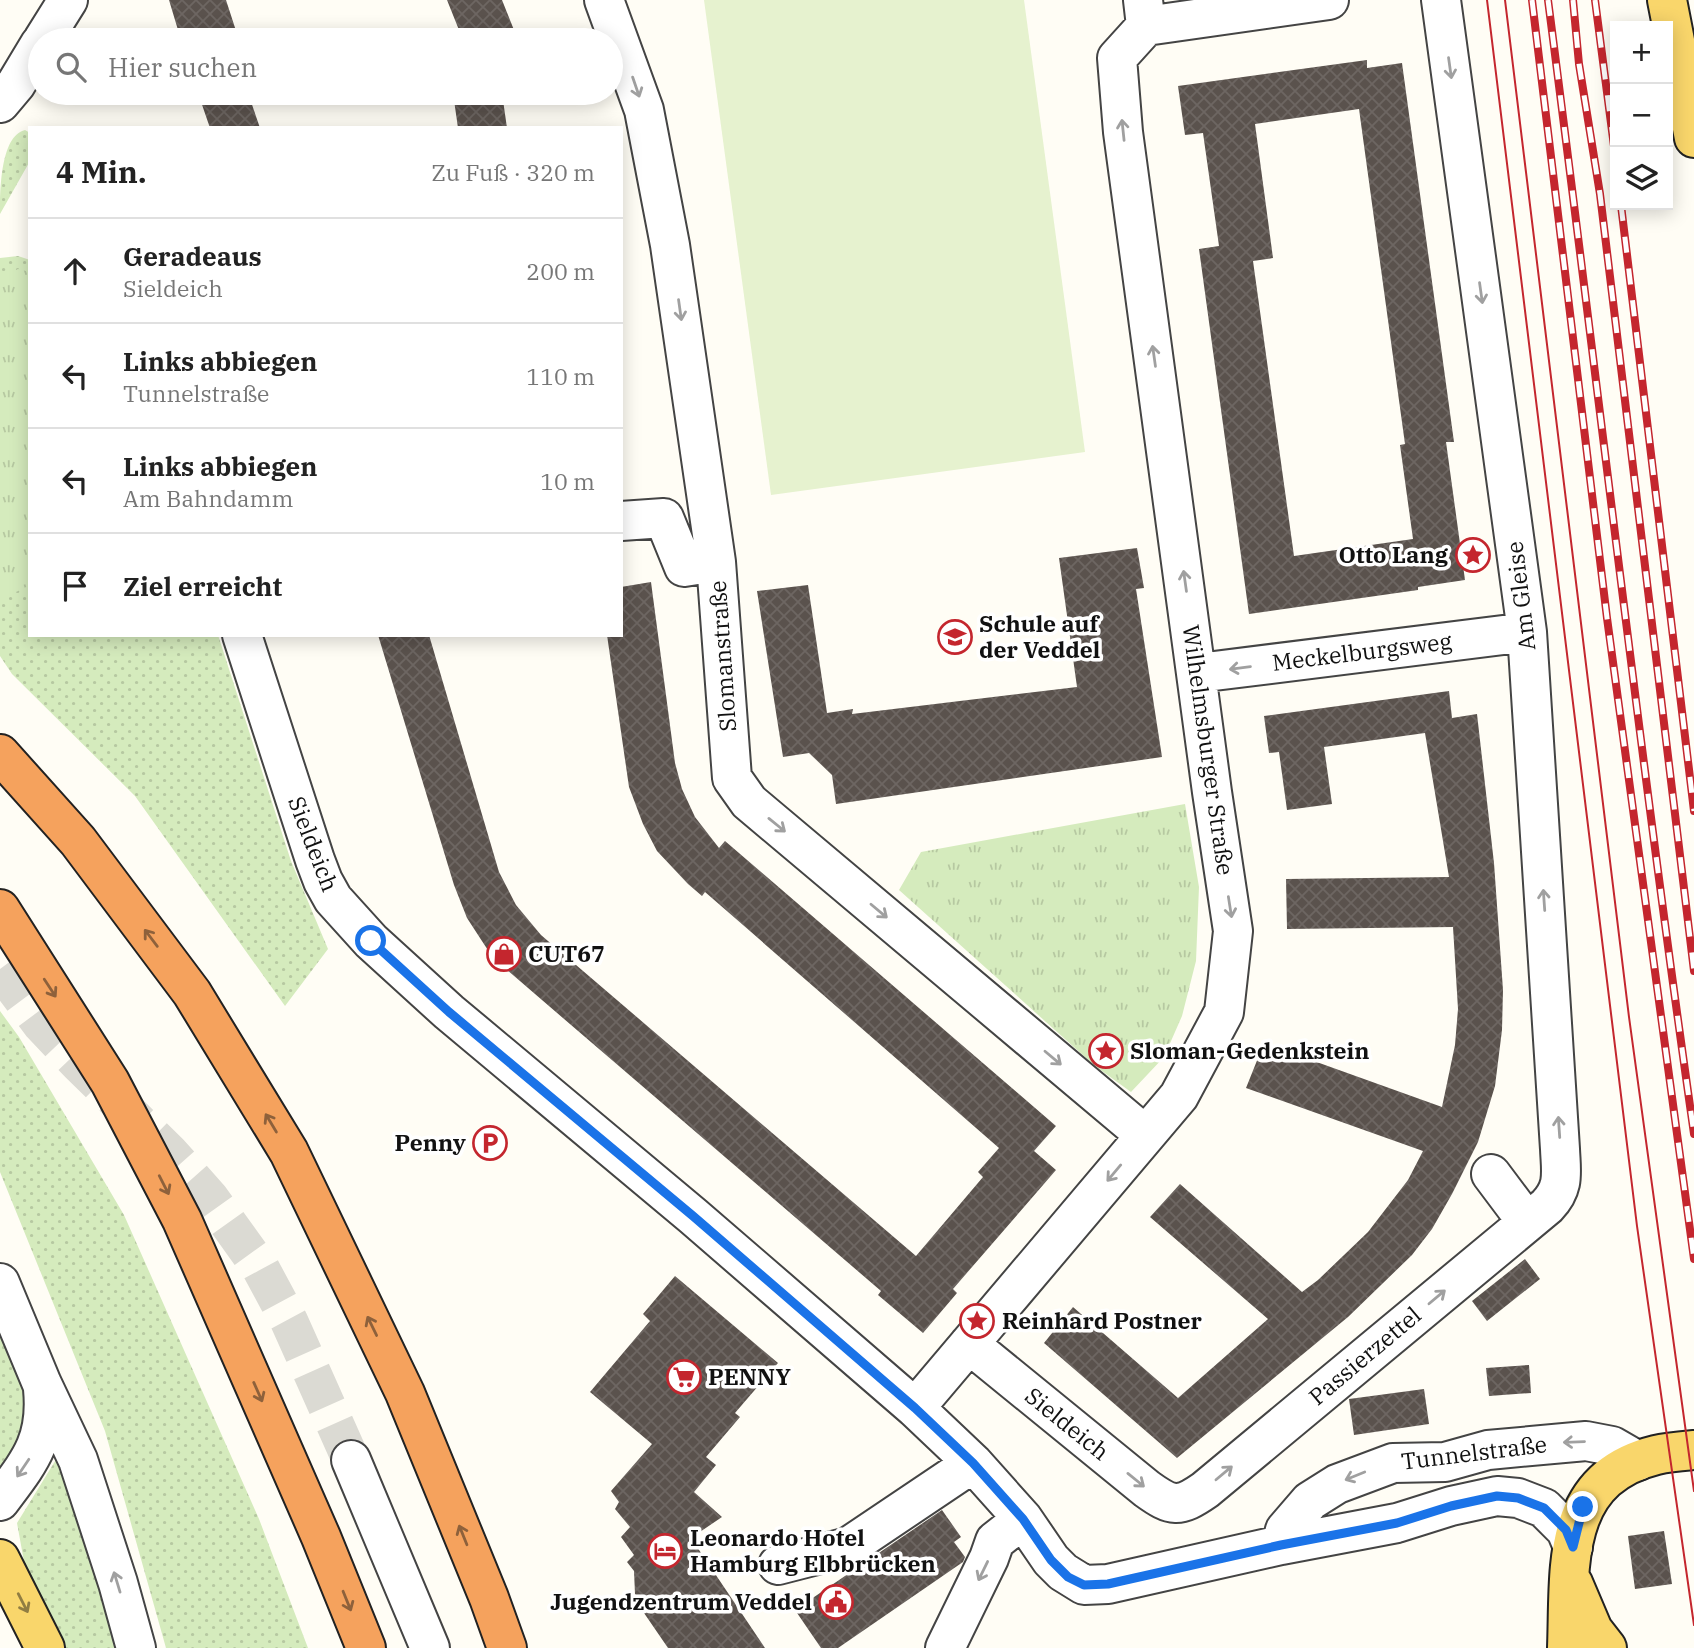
<!DOCTYPE html>
<html lang="de">
<head>
<meta charset="utf-8">
<style>
  body { margin:0; font-family:"IBM Plex Serif",serif; background:#f2f2f2; color:#222 }
  .controls { position:absolute; right:21px; top:21px; display:grid; overflow:hidden; border-radius:0px; box-shadow:0 4px 18px #0003 }
  .controls button { width:63px; height:63px; display:grid; place-items:center; padding:0; border:0; border-bottom:2px solid #e0e0e0; background:#fff; color:#222; font:35px sans-serif }
  .stop { position:absolute; width:21px; height:21px; margin:-16px; border:5px solid #1a73e8; border-radius:50%; background:#fff }
  .stop.end { background:#1a73e8; border-color:#fff; box-shadow:0 2px 7px #0008 }
  .list { margin:0; padding:0; list-style:none }
  h2 { display:flex; justify-content:space-between; align-items:center; height:91px; margin:0; padding:0 28px; font-size:30px }
  h2 small { font-size:23px; font-weight:400; color:#767676 }
  .list li { display:grid; grid-template-columns:46px 1fr auto; gap:21px; align-items:center; box-sizing:border-box; height:105px; padding:0 28px; border-top:2px solid #e0e0e0 }
  .list b { display:block; font-size:26px; white-space:nowrap }
  .list p { margin:0; font-size:23px; white-space:nowrap; color:#767676 }
  .list em { font-size:23px; font-style:normal; color:#767676 }
  .icon { flex:none; width:38px; height:38px; fill:none; stroke:currentColor; stroke-width:2; stroke-linecap:round; stroke-linejoin:round }
  .map { position:relative; flex:none; width:1694px; height:1648px; overflow:hidden }
  .search { position:absolute; background:#fff; box-shadow:0 4px 18px #0003; left:28px; top:28px; width:595px; height:77px; display:flex; align-items:center; gap:18px; box-sizing:border-box; padding:0 24px; border-radius:38px; color:#767676; font-size:26px }
  .panel { position:absolute; background:#fff; box-shadow:0 4px 18px #0003; left:28px; top:126px; width:595px; height:511px; border-radius:0px }
  .map>svg:first-child { display:block }
  .grass { fill:url(#grass-dots) }
  .park { fill:url(#park-tufts) }
  .pitch { fill:#e6f2cf }
  .building { fill:url(#building-cross-hatch); fill-rule:evenodd }
  .lines { fill:none; stroke-linecap:round; stroke-linejoin:round }
  .minor-tunnel { stroke:#dbdad3; stroke-width:38; stroke-dasharray:38 19; stroke-linecap:butt }
  .minor-casing { stroke:#444; stroke-width:42 }
  .major-casing { stroke:#222; stroke-width:42 }
  .highway-casing { stroke:#222; stroke-width:42 }
  .minor { stroke:#fff; stroke-width:38 }
  .major { stroke:#f9d66b; stroke-width:38 }
  .highway { stroke:#f5a25d; stroke-width:38 }
  .tram { stroke:#c4262e; stroke-width:2 }
  .rail-casing { stroke:#c4262e; stroke-width:8 }
  .rail { stroke:#fff; stroke-width:5; stroke-dasharray:16; stroke-linecap:butt }
  .oneway { stroke:#a0a0a0 }
  .oneway2 { stroke:#8e613b }
  .oneway3 { stroke:#917d42 }
  .route { stroke:#1a73e8; stroke-width:9 }
  .labels { text-anchor:middle; stroke-width:7; stroke-linejoin:round; paint-order:stroke }
  .poi-label { font-size:23px; font-weight:bold; fill:#111; stroke:#fff; text-anchor:start }
  .street-label { font-size:23px; fill:#111; stroke:#fff }
</style>
</head>
<body>
<div class="map">
<svg width="1694" height="1648" viewBox="0 0 1694 1648">
  <defs>
    <pattern id="grass-dots" width="8" height="8" patternUnits="userSpaceOnUse" patternTransform="scale(1.75)"><rect width="8" height="8" fill="#d5ebbd"/><path d="M2 2h.1M6 6h.1" fill="none" stroke="#b6c8a1" stroke-width="1.8" stroke-linecap="round"/></pattern>
    <pattern id="park-tufts" width="24" height="20" patternUnits="userSpaceOnUse" patternTransform="scale(1.75)"><rect width="24" height="20" fill="#d5ebbd"/><path d="M3 7l-1-3M5 7V3M7 7l1-3M15 17l-1-3M17 17v-4M19 17l1-3" fill="none" stroke="#b6c8a1"/></pattern>
    <pattern id="building-cross-hatch" width="8" height="8" patternUnits="userSpaceOnUse" patternTransform="scale(1.75)"><rect width="8" height="8" fill="#5a524d"/><path d="M0 0l8 8M0 8l8-8" fill="none" stroke="#6d6662"/></pattern>
  </defs>
  <rect width="100%" height="100%" fill="#fffdf5"/>
  <path class="grass" d="M25 130 30 133V161L0 214C0 192 0 136 25 130Z
    M18 256 30 260V635H218L291 861 328 949 285 1006 135 796 12 674 0 656V258Z
    M0 1011 19 1037 124 1215 259 1519 308 1648H166L105 1431 0 1172Z
    M0 1329 29 1398 23 1438 0 1469Z
    M57 1458 65 1460 125 1648H63L25 1567 17 1523Z"/>
  <path class="park" d="M18 269 30 272V585L0 600V278Z
    M1185 804 1199 887 1196 961 1182 1016 1164 1057 1131 1092 1095 1066 899 890 921 852Z"/>
  <path class="pitch" d="M704 0H1024L1085 452 771 495Z"/>
  <path class="building" d="M169 0H226L239 40H181Z
    M447 0H502L518 40H463Z
    M1367 60V68L1402 63 1454 442H1446L1465 580 1418 587V590L1249 614 1199 249 1219 246 1203 133 1185 135 1178 86ZM1359 109 1405 444 1400 445 1413 539 1294 556 1253 261 1273 258 1255 124Z
    M198 93H248L260 128H210Z
    M453 93H502L507 128H458Z
    M1137 548 1144 588 1136 589 1162 757 836 804 832 775 809 753 783 757 757 591 808 585 827 713 853 709 852 714 1077 687 1059 558Z
    M651 582 675 763 682 789 695 817 719 848 725 841 1056 1126 1034 1151 1056 1170 953 1289 957 1293 923 1333 878 1295 881 1291 493 958 467 918 454 885 378 635H429L499 872 516 905 541 935 916 1256 983 1177 978 1172 999 1148 705 892 702 896 688 884 657 851 643 824 629 787 607 635H621V587Z
    M1449 691 1452 718 1477 714 1494 863 1503 990 1502 1030 1495 1086 1478 1142 1452 1194 1432 1229 1412 1255 1348 1317 1177 1458 1044 1343 1073 1307 1178 1398 1268 1319 1150 1217 1180 1184 1302 1292 1318 1280 1368 1232 1408 1180 1423 1151 1246 1088 1264 1043 1442 1107 1455 1045 1458 1009 1453 927 1287 929 1286 879 1449 877 1425 733 1324 747 1332 804 1287 810 1279 752 1269 753 1264 716Z
    M1525 1259 1540 1279 1487 1321 1472 1301Z
    M675 1276 778 1363 735 1413 740 1417 706 1457 716 1465 694 1492 722 1517 691 1538 765 1648H668L644 1613 646 1608 635 1594 634 1571 627 1562 634 1555 621 1537 630 1527 615 1509 619 1502 611 1491 652 1444 590 1392 650 1321 643 1314Z
    M1529 1365 1531 1393 1489 1396 1486 1368Z
    M1424 1389 1429 1424 1354 1435 1349 1399Z
    M942 1510 961 1537 954 1542 965 1557 963 1562 838 1648H821L795 1610Z
    M1664 1531 1672 1584 1635 1589 1628 1536Z"/>
  <g class="lines">
    <path class="minor-tunnel" d="M0 969 41 1024 79 1064 170 1153 210 1198 261 1269 289 1321 351 1460"/>
    <g class="minor-casing">
      <path id="minor" d="M604 0 644 110 670 245 716 562 732 778 749 802 1145 1135
        M1146 26 1329 0
        M43 40 68 0
        M0 103 16 84 40 44
        M621 521 664 518 684 567 716 562
        M242 635 315 860 323 881 333 899 371 941 449 1012 693 1216 915 1408 973 1463 1023 1519 1051 1560 1063 1572 1084 1585 1108 1584 1281 1545 1397 1523 1451 1506 1497 1496 1518 1498 1544 1508 1566 1530 1573 1547
        M1198 673 1527 632
        M1491 1174 1527 1222
        M0 1283 42 1384 78 1460 118 1583 136 1648
        M969 1344 1147 1489C1172 1507 1179 1508 1205 1490L1547 1206C1565 1187 1561 1173 1560 1149L1527 632 1441 0
        M915 1408 1179 1096 1224 1012 1233 931 1212 792 1123 132 1117 58 1146 26 1143 0
        M351 1460 430 1648
        M0 1501C29 1462 48 1441 43 1389
        M1281 1545 1285 1530 1310 1501 1337 1484 1393 1463 1445 1462 1488 1450 1586 1441 1612 1446 1638 1461
        M778 1565 848 1547 973 1463
        M945 1648 989 1558 995 1541 1023 1519"/>
    </g>
    <g class="major-casing">
      <path id="major" d="M1667 0 1694 138
        M0 1559 45 1648
        M1573 1583 1593 1630 1607 1648
        M1567 1648C1570 1568 1559 1479 1656 1455 1668 1452 1682 1451 1694 1450"/>
    </g>
    <g class="highway-casing">
      <path id="highway" d="M0 754 78 841 192 993 289 1152 405 1393 489 1598 507 1648
        M0 909 110 1082 182 1220 321 1537 366 1648"/>
    </g>
    <use href="#minor" class="minor"/>
    <use href="#major" class="major"/>
    <use href="#highway" class="highway"/>
    <path class="tram" d="M1487 0 1637 1226 1694 1625
      M1505 0 1629 1017 1694 1491"/>
    <g class="rail-casing">
      <path id="rail" d="M1532 0 1607 618 1694 1259
        M1548 0C1597 378 1640 756 1694 1134
        M1573 0 1579 64 1600 194 1694 971
        M1595 0 1615 154
        M1621 205 1694 811"/>
    </g>
    <use href="#rail" class="rail"/>
  </g>
  <defs><path id="oneway-shaft" d="M-6 0H5M1.5-3L5.5 0L1.5 3" fill="none" stroke-width="1.6" stroke-linecap="round" stroke-linejoin="round" transform="scale(1.75)"/></defs>
  <g class="oneway">
    <use href="#oneway-shaft" transform="translate(1450 68) rotate(82)"/>
    <use href="#oneway-shaft" transform="translate(636 87) rotate(71)"/>
    <use href="#oneway-shaft" transform="translate(1123 130) rotate(-96)"/>
    <use href="#oneway-shaft" transform="translate(1481 293) rotate(82)"/>
    <use href="#oneway-shaft" transform="translate(680 310) rotate(82)"/>
    <use href="#oneway-shaft" transform="translate(1154 356) rotate(-98)"/>
    <use href="#oneway-shaft" transform="translate(1185 581) rotate(-98)"/>
    <use href="#oneway-shaft" transform="translate(1240 668) rotate(173)"/>
    <use href="#oneway-shaft" transform="translate(777 825) rotate(39)"/>
    <use href="#oneway-shaft" transform="translate(1544 900) rotate(-94)"/>
    <use href="#oneway-shaft" transform="translate(1230 907) rotate(81)"/>
    <use href="#oneway-shaft" transform="translate(879 911) rotate(40)"/>
    <use href="#oneway-shaft" transform="translate(1053 1058) rotate(40)"/>
    <use href="#oneway-shaft" transform="translate(1559 1127) rotate(-94)"/>
    <use href="#oneway-shaft" transform="translate(1114 1173) rotate(130)"/>
    <use href="#oneway-shaft" transform="translate(1437 1297) rotate(-40)"/>
    <use href="#oneway-shaft" transform="translate(1574 1442) rotate(178)"/>
    <use href="#oneway-shaft" transform="translate(23 1468) rotate(124)"/>
    <use href="#oneway-shaft" transform="translate(1224 1473) rotate(-40)"/>
    <use href="#oneway-shaft" transform="translate(1355 1476) rotate(158)"/>
    <use href="#oneway-shaft" transform="translate(1136 1480) rotate(39)"/>
    <use href="#oneway-shaft" transform="translate(983 1571) rotate(116)"/>
    <use href="#oneway-shaft" transform="translate(117 1582) rotate(-107)"/>
  </g>
  <g class="oneway2">
    <use href="#oneway-shaft" transform="translate(151 938) rotate(-127)"/>
    <use href="#oneway-shaft" transform="translate(50 988) rotate(57)"/>
    <use href="#oneway-shaft" transform="translate(271 1123) rotate(-121)"/>
    <use href="#oneway-shaft" transform="translate(164 1185) rotate(63)"/>
    <use href="#oneway-shaft" transform="translate(372 1326) rotate(-116)"/>
    <use href="#oneway-shaft" transform="translate(258 1392) rotate(66)"/>
    <use href="#oneway-shaft" transform="translate(463 1535) rotate(-112)"/>
    <use href="#oneway-shaft" transform="translate(347 1601) rotate(68)"/>
  </g>
  <use class="oneway3" href="#oneway-shaft" transform="translate(23 1603) rotate(63)"/>
  <g class="lines">
    <path class="route" d="M371 941 449 1012 693 1216 915 1408 973 1463 1023 1519 1051 1560 1068 1577 1084 1585 1108 1584 1281 1545 1397 1523 1451 1506 1497 1496 1518 1498 1544 1508 1566 1530 1573 1547 1583 1507"/>
  </g>
  <defs>
    <g id="sight-ring" transform="scale(1.75)"><circle r="9.5" fill="#fff" stroke="#c4262e" stroke-width="1.5"/><path d="M0-6L1.8-2.2L6-1.7L2.9 1.2L3.7 5.4L0 3.3L-3.7 5.4L-2.9 1.2L-6-1.7L-1.8-2.2Z" fill="#c4262e"/></g>
    <g id="school-ring" transform="scale(1.75)"><circle r="9.5" fill="#fff" stroke="#c4262e" stroke-width="1.5"/><path d="M0-5L7-2L0 1L-7-2ZM-4 1L0 2.5L4 1V4Q0 6-4 4Z" fill="#c4262e"/></g>
    <g id="shop-ring" transform="scale(1.75)"><circle r="9.5" fill="#fff" stroke="#c4262e" stroke-width="1.5"/><path d="M-5-2.5h2.3a2.7 3.5 0 0 1 5.4 0H5L5.5 6h-11ZM-1.5-2.5h3a1.5 2.3 0 0 0-3 0Z" fill="#c4262e"/></g>
    <g id="parking-ring" transform="scale(1.75)"><circle r="9.5" fill="#fff" stroke="#c4262e" stroke-width="1.5"/><path d="M-3.5-5.5H1a3.5 3.5 0 0 1 0 7H-1V5.5H-3.5ZM-1-3.4V-.6H.8a1.4 1.4 0 0 0 0-2.8Z" fill="#c4262e"/></g>
    <g id="supermarket-ring" transform="scale(1.75)"><circle r="9.5" fill="#fff" stroke="#c4262e" stroke-width="1.5"/><path d="M-6-5.5h2.5l.6 2H6L4.5 2H-2.5L-4.4-4H-6ZM-1.5 3.2a1.3 1.3 0 1 0 .1 0ZM3 3.2a1.3 1.3 0 1 0 .1 0Z" fill="#c4262e"/></g>
    <g id="hotel-ring" transform="scale(1.75)"><circle r="9.5" fill="#fff" stroke="#c4262e" stroke-width="1.5"/><path d="M-6-4.5h1.5V1H6V5H4.5V3h-9V5H-6ZM-4 0a1.8 1.8 0 1 1 3.6 0ZM.5 0V-2.5h3Q6-2.5 6 0Z" fill="#c4262e"/></g>
    <g id="civic-ring" transform="scale(1.75)"><circle r="9.5" fill="#fff" stroke="#c4262e" stroke-width="1.5"/><path d="M-.6-6.5H3V-4.5H.6V-3L4-1V1h2V6H-6V1h2V-1L-.6-3ZM-1.2 2.5V6h2.4V2.5Z" fill="#c4262e"/></g>
  </defs>
  <g fill-rule="evenodd">
    <use href="#sight-ring" x="1473" y="555"/>
    <use href="#school-ring" x="955" y="637"/>
    <use href="#shop-ring" x="504" y="954"/>
    <use href="#sight-ring" x="1106" y="1051"/>
    <use href="#parking-ring" x="490" y="1143"/>
    <use href="#sight-ring" x="977" y="1321"/>
    <use href="#supermarket-ring" x="684" y="1377"/>
    <use href="#hotel-ring" x="665" y="1551"/>
    <use href="#civic-ring" x="836" y="1602"/>
  </g>
  <g class="labels">
    <g class="poi-label">
      <text x="1448" y="563" text-anchor="end">Otto Lang</text>
      <text x="979" y="632">Schule auf<tspan x="979" dy="26">der Veddel</tspan></text>
      <text x="528" y="962">CUT67</text>
      <text x="1130" y="1059">Sloman-Gedenkstein</text>
      <text x="466" y="1151" text-anchor="end">Penny</text>
      <text x="1002" y="1329">Reinhard Postner</text>
      <text x="708" y="1385">PENNY</text>
      <text x="690" y="1546">Leonardo Hotel<tspan x="690" dy="26">Hamburg Elbbrücken</tspan></text>
      <text x="812" y="1610" text-anchor="end">Jugendzentrum Veddel</text>
    </g>
    <g class="street-label">
      <text transform="translate(1521 596) rotate(-97)" y="8">Am Gleise</text>
      <text transform="translate(1362 652) rotate(-7)" y="8">Meckelburgsweg</text>
      <text transform="translate(723 656) rotate(-94)" y="8">Slomanstraße</text>
      <text transform="translate(1208 750) rotate(82)" y="8">Wilhelmsburger Straße</text>
      <text transform="translate(313 844) rotate(69)" y="8">Sieldeich</text>
      <text transform="translate(1365 1356) rotate(-40)" y="8">Passierzettel</text>
      <text transform="translate(1067 1424) rotate(39)" y="8">Sieldeich</text>
      <text transform="translate(1474 1453) rotate(-7)" y="8">Tunnelstraße</text>
    </g>
  </g>
</svg>
<div class="controls">
<button>+</button>
<button>−</button>
<button><svg class="icon" aria-label="layers" viewBox="0 0 24 24"><path d="M12 4l9 5-9 5-9-5zM3 14l9 5 9-5"/></svg></button>
</div>
<div class="stop" style="left:371px;top:941px"></div>
<div class="stop end" style="left:1583px;top:1507px"></div>
<div class="search"><svg class="icon" aria-label="search" viewBox="0 0 24 24"><circle cx="10" cy="10" r="6"/><path d="M15 15l6 6"/></svg>Hier suchen</div>
<section class="panel">
<h2>4 Min.<small>Zu Fuß · 320 m</small></h2>
<ul class="list">
<li><svg class="icon" aria-label="ahead" viewBox="0 0 24 24"><path d="M12 20V5M6 11l6-6 6 6"/></svg><div><b>Geradeaus</b><p>Sieldeich</p></div><em>200 m</em></li>
<li><svg class="icon" aria-label="left" viewBox="0 0 24 24"><path d="M17 20v-9H6M10 6l-5 5 5 5"/></svg><div><b>Links abbiegen</b><p>Tunnelstraße</p></div><em>110 m</em></li>
<li><svg class="icon" aria-label="left" viewBox="0 0 24 24"><path d="M17 20v-9H6M10 6l-5 5 5 5"/></svg><div><b>Links abbiegen</b><p>Am Bahndamm</p></div><em>10 m</em></li>
<li><svg class="icon" aria-label="arrive" viewBox="0 0 24 24"><path d="M6 21V4h12l-3 4 3 4H6"/></svg><div><b>Ziel erreicht</b></div></li>
</ul>
</section>
</div>
</body>
</html>
